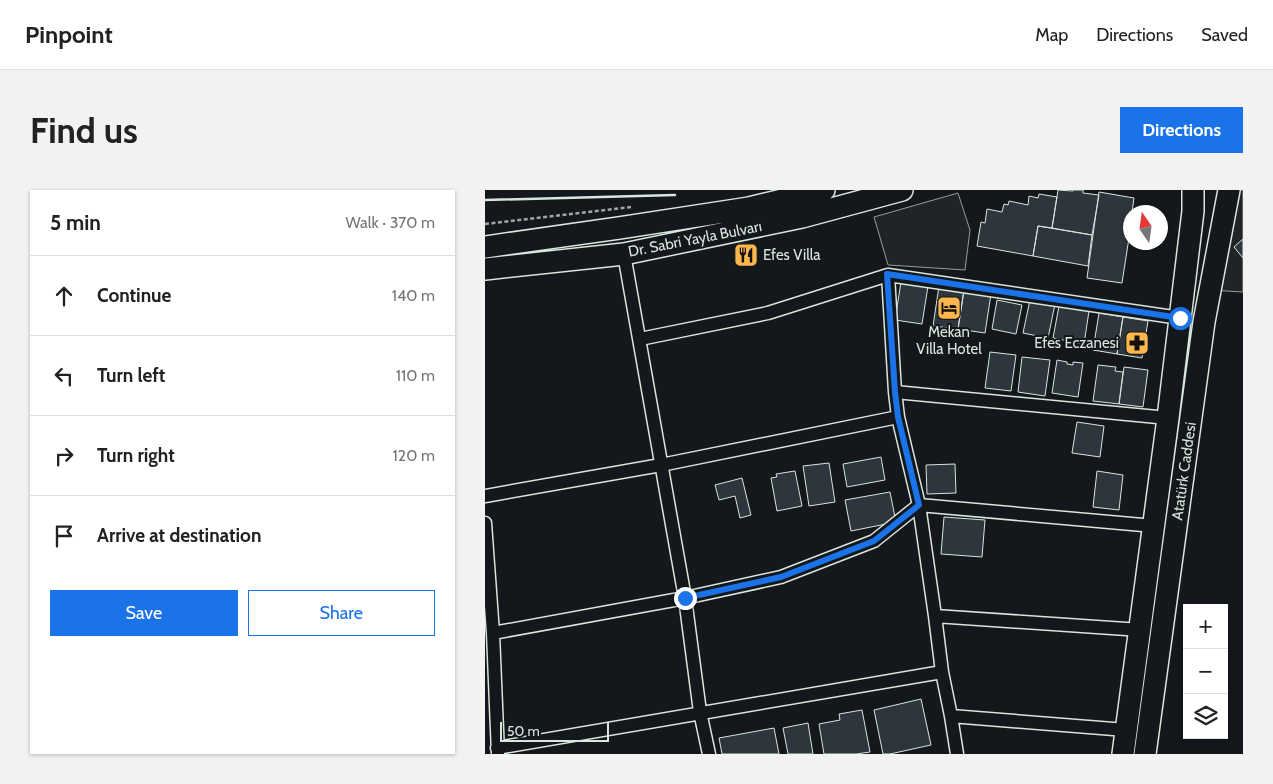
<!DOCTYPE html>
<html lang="en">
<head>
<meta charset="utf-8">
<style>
  body { margin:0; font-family:Cabin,sans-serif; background:#f2f2f2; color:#222 }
  .controls { position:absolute; right:15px; bottom:15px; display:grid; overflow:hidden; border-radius:0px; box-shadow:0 1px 4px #0004 }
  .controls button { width:45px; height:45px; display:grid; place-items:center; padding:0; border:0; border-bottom:1px solid #e0e0e0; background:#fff; color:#222; font:25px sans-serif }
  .compass { position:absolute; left:638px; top:15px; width:45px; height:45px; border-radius:50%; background:#fff; box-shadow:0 1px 4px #0004; rotate:347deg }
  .scale { position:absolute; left:15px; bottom:12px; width:109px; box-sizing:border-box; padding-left:5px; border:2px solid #d8e6dc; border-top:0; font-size:14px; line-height:18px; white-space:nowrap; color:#d8e6dc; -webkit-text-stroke:4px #14181c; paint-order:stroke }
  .stop { position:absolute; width:15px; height:15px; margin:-11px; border:4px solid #1a73e8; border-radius:50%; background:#fff }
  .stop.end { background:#1a73e8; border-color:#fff; box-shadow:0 1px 5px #0008 }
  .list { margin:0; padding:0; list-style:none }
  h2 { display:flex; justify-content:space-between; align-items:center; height:65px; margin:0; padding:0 20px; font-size:21px }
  h2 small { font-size:16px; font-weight:400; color:#767676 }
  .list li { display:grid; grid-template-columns:32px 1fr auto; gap:15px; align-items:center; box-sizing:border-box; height:80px; padding:0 20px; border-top:1px solid #e0e0e0 }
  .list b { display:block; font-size:19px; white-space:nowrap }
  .list em { font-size:16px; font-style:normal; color:#767676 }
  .actions { display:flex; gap:10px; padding:15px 20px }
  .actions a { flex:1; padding:11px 0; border:1px solid #1a73e8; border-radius:0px; text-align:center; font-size:18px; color:#1a73e8 }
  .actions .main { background:#1a73e8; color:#fff }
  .icon { flex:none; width:28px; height:28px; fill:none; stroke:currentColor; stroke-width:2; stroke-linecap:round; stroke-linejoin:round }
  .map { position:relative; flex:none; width:758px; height:564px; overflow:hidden; border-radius:0px }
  header { display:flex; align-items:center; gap:30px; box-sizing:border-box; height:70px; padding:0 25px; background:#fff; border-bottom:1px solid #e0e0e0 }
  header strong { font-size:24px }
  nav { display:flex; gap:28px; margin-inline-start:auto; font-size:18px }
  .intro { display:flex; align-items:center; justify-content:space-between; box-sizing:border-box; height:120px; padding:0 30px }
  h1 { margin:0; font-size:35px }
  .button { padding:12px 22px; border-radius:0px; background:#1a73e8; color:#fff; font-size:18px; font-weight:700 }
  main { display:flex; gap:30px; padding:0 30px }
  aside { flex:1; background:#fff; border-radius:0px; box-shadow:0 1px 4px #0004 }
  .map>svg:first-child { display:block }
  .green { fill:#202428; stroke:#939e99 }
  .building { fill:#2c363c; stroke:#d8e6dc }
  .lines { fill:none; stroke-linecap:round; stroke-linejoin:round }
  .minor-casing { stroke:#d8e6dc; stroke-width:15 }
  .trunk-casing { stroke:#d8e6dc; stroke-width:24 }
  .path { stroke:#9da8a2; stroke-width:2.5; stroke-dasharray:4 2.5; stroke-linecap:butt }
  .minor { stroke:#14181c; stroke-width:12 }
  .trunk { stroke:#14181c; stroke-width:21 }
  .wall { stroke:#d8e6dc; stroke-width:2.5 }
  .route { stroke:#1a73e8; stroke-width:6 }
  .labels { text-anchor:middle; stroke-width:4; stroke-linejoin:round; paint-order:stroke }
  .street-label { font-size:15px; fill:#d8e6dc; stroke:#14181c }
  .poi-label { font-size:15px; fill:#d8e6dc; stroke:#14181c; text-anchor:start }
</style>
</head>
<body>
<header>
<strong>Pinpoint</strong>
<nav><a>Map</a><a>Directions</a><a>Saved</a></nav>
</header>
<div class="intro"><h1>Find us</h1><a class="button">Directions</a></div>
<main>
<aside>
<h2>5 min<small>Walk · 370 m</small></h2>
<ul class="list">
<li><svg class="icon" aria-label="ahead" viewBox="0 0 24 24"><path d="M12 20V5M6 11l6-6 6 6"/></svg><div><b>Continue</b></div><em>140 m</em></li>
<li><svg class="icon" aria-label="left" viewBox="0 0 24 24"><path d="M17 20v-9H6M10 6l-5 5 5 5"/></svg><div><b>Turn left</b></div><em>110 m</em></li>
<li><svg class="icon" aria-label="right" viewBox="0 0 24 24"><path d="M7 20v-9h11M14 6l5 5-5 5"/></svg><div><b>Turn right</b></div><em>120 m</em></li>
<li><svg class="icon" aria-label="arrive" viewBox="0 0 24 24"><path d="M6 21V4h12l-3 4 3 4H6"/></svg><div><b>Arrive at destination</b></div></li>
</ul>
<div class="actions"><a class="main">Save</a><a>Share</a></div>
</aside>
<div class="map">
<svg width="758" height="564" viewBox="0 0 758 564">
  <rect width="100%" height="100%" fill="#14181c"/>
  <path class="green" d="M744 0H758V102L725 100Z
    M473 3 485 40 480 80 403 75 389 27Z"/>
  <path class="building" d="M573 0 588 1V0H598V3L614 5 607 45 567 38Z
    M614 2 649 8 647 22H646V35L637 93 602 88Z
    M554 4 572 7 567 38 553 36 548 66 492 56 496 32 500 33 502 19 517 22 519 14 523 15 524 11 543 15 544 6 553 8Z
    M553 36 607 45 603 76 548 66Z
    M758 49V68L749 57Z
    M416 92 443 96 437 134 410 130Z
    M454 96 479 100 473 139 448 136Z
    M479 100 506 104 500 143 473 139Z
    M512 110 537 115 531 144 507 139Z
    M545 110 570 114 563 148 538 143Z
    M574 116 604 121 599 154 568 148Z
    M614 123 638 127 632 164 608 160Z
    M638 127 663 131 657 168 632 164Z
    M505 162 531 165 526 201 500 198Z
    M537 167 565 170 560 206 533 202Z
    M572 170 582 172V174L588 175V172L598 173 593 207 567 203Z
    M613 175 631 177 630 181 638 182 634 214 608 211Z
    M639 177 663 180 658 217 634 214Z
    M592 232 619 236 615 267 587 263Z
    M396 267 400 290 362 297 358 274Z
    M344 273 350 312 324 316 318 276Z
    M470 274 471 303 442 304 441 275Z
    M310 281 317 316 292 321 286 288 292 287 291 284Z
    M612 281 638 285 634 320 608 317Z
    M257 288 266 325 255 328 250 306 234 310 230 295Z
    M405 302 411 332 366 341 360 310Z
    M459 327 500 330 497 367 456 364Z
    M436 509 446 555 405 564H398L389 520Z
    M377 520 385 562 371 564H339L334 534 355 530 354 524Z
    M323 533 328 564H303L298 538Z
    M289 538 294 564H237L234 548Z"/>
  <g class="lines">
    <g class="minor-casing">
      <path id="minor" d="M139 64 200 408 215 522 224 564
        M155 149 283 123 403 85
        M410 202 683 228
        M0 306 176 275 413 227
        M0 333 8 443 13 564
        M450 426 656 440
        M8 443 200 408 296 387 389 351 434 315 669 336
        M466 526 641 540
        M12 558 457 482
        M472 564 466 526 457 482 450 426 434 315 413 227 410 202 403 85 695 128"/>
    </g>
    <g class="trunk-casing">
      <path id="trunk" d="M0 57 134 38 264 18 339 0
        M0 79 139 64 317 27 417 0
        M638 564 683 228 708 21V0
        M660 564 719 132 744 0"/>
    </g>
    <path class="path" d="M0 34 147 17"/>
    <use href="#minor" class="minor"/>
    <use href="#trunk" class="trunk"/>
    <path class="wall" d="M0 10 190 5"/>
  </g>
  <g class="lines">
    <path class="route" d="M200 408 296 387 389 351 434 315 413 227 410 202 402 84 695 128"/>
  </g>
  <defs>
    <g id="restaurant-square" transform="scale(1.25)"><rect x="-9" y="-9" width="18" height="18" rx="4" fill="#ffb74d" stroke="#14181c"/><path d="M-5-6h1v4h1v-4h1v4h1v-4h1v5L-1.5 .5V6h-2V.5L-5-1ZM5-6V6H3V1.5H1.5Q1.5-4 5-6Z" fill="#111"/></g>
    <g id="hotel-square" transform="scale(1.25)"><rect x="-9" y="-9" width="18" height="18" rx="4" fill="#ffb74d" stroke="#14181c"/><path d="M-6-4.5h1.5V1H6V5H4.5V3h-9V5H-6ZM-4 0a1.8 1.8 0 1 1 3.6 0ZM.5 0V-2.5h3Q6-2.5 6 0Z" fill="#111"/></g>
    <g id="pharmacy-square" transform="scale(1.25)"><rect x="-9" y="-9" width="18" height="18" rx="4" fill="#ffb74d" stroke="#14181c"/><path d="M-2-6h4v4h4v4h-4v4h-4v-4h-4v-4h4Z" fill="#111"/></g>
  </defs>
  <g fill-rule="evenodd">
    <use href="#restaurant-square" x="261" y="65"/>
    <use href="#hotel-square" x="464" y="118"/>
    <use href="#pharmacy-square" x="652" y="153"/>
  </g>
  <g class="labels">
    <g class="street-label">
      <text transform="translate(210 49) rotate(-11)" y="5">Dr. Sabri Yayla Bulvarı</text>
      <text transform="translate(699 281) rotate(-82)" y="5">Atatürk Caddesi</text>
    </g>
    <g class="poi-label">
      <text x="278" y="70">Efes Villa</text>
      <text x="464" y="147" text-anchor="middle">Mekan<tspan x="464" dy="17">Villa Hotel</tspan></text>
      <text x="634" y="158" text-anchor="end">Efes Eczanesi</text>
    </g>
  </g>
</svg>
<div class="controls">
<button>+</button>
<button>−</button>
<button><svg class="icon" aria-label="layers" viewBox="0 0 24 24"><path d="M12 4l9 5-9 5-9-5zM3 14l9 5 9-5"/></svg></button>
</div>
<svg class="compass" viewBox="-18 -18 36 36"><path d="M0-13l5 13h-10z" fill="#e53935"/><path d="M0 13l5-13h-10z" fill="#767676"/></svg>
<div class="scale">50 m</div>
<div class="stop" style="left:695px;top:128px"></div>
<div class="stop end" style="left:200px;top:408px"></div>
</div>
</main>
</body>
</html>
